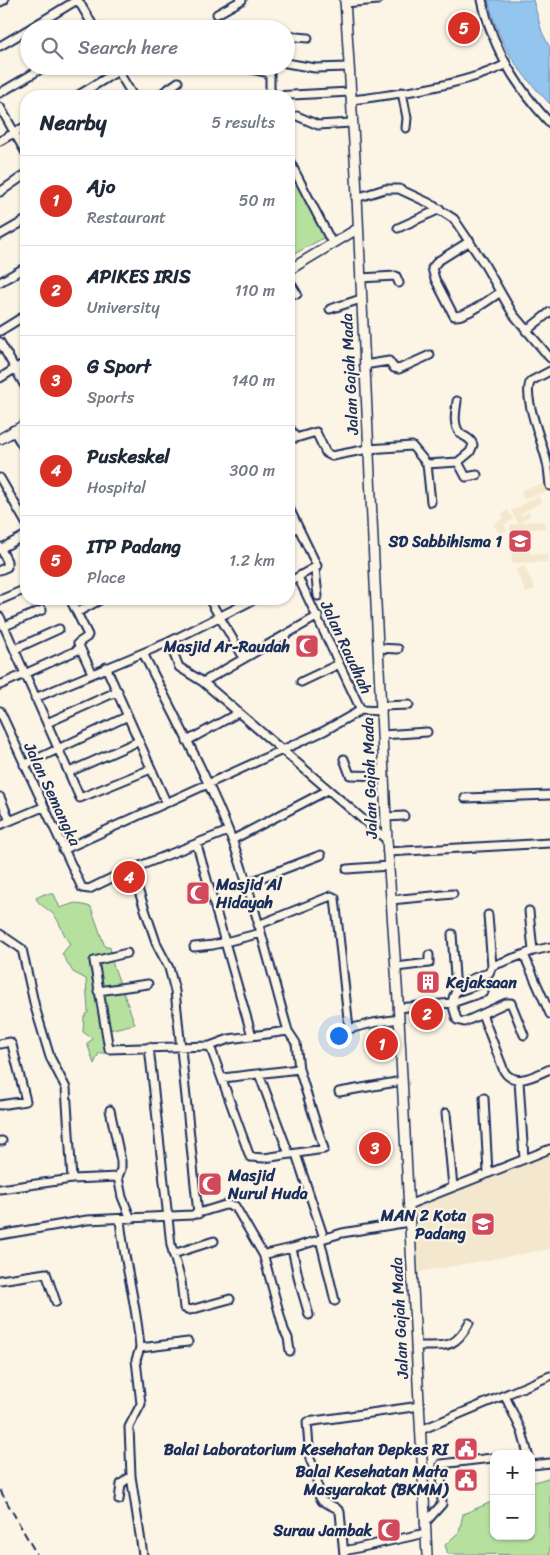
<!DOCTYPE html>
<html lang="en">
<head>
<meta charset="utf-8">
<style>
  body { margin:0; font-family:Sriracha,sans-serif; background:#f6f6f7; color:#1f2937 }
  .controls { position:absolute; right:15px; bottom:15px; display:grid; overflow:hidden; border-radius:10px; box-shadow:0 1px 4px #0004 }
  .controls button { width:45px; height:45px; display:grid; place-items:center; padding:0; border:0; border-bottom:1px solid #e0e1e3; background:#fff; color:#1f2937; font:25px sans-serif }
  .you { position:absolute; left:338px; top:1035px; width:18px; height:18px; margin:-12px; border:4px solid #fff; border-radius:50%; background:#1a73e8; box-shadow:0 0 0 8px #1a73e833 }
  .badge { display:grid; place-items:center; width:32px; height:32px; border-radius:50%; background:#d93025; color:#fff; font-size:16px; font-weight:700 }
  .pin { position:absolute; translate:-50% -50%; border:2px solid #fff; box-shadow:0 1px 5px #0006 }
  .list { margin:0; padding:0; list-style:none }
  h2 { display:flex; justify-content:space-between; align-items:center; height:65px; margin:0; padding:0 20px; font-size:21px }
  h2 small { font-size:16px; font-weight:400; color:#747a83 }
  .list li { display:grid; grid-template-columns:32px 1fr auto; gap:15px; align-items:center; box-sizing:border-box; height:90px; padding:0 20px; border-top:1px solid #e0e1e3 }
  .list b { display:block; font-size:19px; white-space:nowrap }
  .list p { margin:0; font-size:16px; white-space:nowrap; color:#747a83 }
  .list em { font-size:16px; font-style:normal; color:#747a83 }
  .icon { flex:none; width:28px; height:28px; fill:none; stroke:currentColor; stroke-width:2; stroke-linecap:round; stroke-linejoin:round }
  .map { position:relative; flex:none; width:550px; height:1555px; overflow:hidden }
  .search { position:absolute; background:#fff; box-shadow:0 1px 4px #0004; left:20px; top:20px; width:275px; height:55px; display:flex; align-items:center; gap:12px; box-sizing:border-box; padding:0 18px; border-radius:28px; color:#747a83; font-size:19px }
  .panel { position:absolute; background:#fff; box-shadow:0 1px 4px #0004; left:20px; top:90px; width:275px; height:515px; border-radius:20px }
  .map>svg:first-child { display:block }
  .built { fill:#f3e7cd }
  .green { fill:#b5e09d; stroke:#68887e }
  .water { fill:#93c5ef; stroke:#6389b5 }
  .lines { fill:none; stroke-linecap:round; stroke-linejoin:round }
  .minor-casing { stroke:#1b2f5e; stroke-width:11 }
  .major-casing { stroke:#1b2f5e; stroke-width:12 }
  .minor { stroke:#fcf5e5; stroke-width:7 }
  .major { stroke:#fcf5e5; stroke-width:9 }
  .rail { stroke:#1b2f5e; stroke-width:2; stroke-dasharray:8 4; stroke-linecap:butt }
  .labels { text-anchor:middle; stroke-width:4.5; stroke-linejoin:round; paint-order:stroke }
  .street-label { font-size:16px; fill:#1b2f5e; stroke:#fcf5e5 }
  .poi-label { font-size:16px; font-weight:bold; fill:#1b2f5e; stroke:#fcf5e5; text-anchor:end }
</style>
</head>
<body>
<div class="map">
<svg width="550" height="1555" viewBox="0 0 550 1555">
  <rect width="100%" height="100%" fill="#fcf5e5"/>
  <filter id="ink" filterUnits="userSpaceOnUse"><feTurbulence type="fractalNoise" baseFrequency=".02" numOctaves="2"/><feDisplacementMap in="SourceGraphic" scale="10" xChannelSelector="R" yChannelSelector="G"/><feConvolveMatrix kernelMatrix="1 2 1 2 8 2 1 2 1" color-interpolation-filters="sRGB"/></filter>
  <g filter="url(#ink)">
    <path class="built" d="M547 483 549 491 523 499 521 490Z
      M538 496 541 502 520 514 521 516 528 512 530 516 520 522 544 521 545 528 529 529 530 554H547V562L512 563 510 525 519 524 511 511Z
      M508 510 513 519 504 525 507 530 500 535 493 524 504 518 502 514Z
      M524 566 535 589 526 593 516 570Z
      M550 1151V1249L419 1272 414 1207Z"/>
    <path class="green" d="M289 167 327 236 289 257Z
      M44 894H54L60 908 75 903 91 907 105 947H110L112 962 135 1024 109 1030V1043L112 1053H99L94 1064 87 1043 93 1039 83 1032 84 1017 88 1012 86 979 73 972 62 954 70 944C62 934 61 921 51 912 45 907 39 905 36 898Z
      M548 1478 550 1479V1555L448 1554 445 1545 459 1532 463 1514 494 1501V1536H531V1483Z"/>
    <path class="water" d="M488 0H533L542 32 550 48V104C516 69 501 48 488 0Z"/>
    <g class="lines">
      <g class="minor-casing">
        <path id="minor" d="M78 0 95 29
          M482 0C492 47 517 88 550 123
          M0 2 4 0
          M345 3 378 0
          M217 14 242 0
          M29 29 77 0
          M286 36 308 38
          M0 46 29 29
          M286 63 315 68 349 67
          M115 66 133 96
          M251 69 270 73V89L273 96
          M402 92 407 118 406 128
          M0 93 46 66
          M77 96 118 71
          M158 96 178 82
          M273 96 350 92
          M351 100C393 95 469 84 506 64
          M0 107 26 153
          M297 116 318 125 351 123
          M0 141 26 126
          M289 160 332 243
          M0 192 26 174
          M356 198 385 189H399L429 203 454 219 483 262 513 314 550 358
          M398 228 440 209
          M0 235 26 220
          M470 241 438 261 432 268 435 279 454 316C466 317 489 300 499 293
          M360 278 396 276 399 283
          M289 281 297 294
          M0 282 26 267
          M330 309 361 299
          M0 331 26 315
          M526 331 550 312
          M0 342 26 388
          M364 365 389 361 394 368 399 369 430 355
          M550 371 531 381C521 394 544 446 547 463 549 471 549 479 550 486
          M0 378 26 362
          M457 401C456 410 452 426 461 434 466 438 471 438 473 445L470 452 458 462
          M289 427 296 438 316 432 326 453 332 456 368 449 412 446 427 464 431 502
          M13 430 26 451
          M427 464 458 462 466 477 477 475
          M0 478 26 523
          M289 508 317 566 289 582
          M289 532 298 527
          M0 547 7 561V567L0 570
          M0 549 26 535
          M315 569 318 596
          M298 577 361 710 382 711
          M70 599 88 635 87 637 78 643 92 673
          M209 599 244 658
          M0 600 26 589
          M78 612 102 599
          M0 617 80 798 151 769
          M5 626 42 610
          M169 642 179 667 203 682 387 840
          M378 648 398 649
          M15 649 59 629
          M143 653C174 715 208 777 233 842 255 903 270 968 288 1031
          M106 667 166 802
          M203 682 318 616
          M301 682 339 664
          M0 685 80 649
          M35 698 169 642 255 599
          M381 706 409 705
          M0 711 82 888 89 889 122 873 228 831
          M47 723 118 691
          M382 735 427 732
          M187 741 238 713
          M344 759 350 775 384 776
          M24 765 128 716
          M69 772 139 741
          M0 797 10 821
          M465 798 550 795
          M386 817 404 816
          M0 825 43 807
          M232 840 328 790
          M197 845 252 1036
          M63 850 324 731 361 710
          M387 852 550 843
          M347 869 389 866
          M122 873 127 883 137 886 157 945 169 968 175 991 198 1214
          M247 883 321 855
          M391 900 453 894
          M529 911 533 951
          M488 915 492 966
          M258 925 331 896 335 898 349 1028
          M0 934 22 949 35 1007 50 1057 66 1088 72 1179
          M452 934 456 991
          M194 947 213 945 261 933
          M127 953 94 961 109 1049 210 1046 229 1039 288 1031 296 1043 299 1069 324 1149 264 1158 250 1157 210 1046
          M524 955 550 1014
          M396 967 429 963V955
          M98 991 148 984
          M484 992 452 1003 457 1020 464 1022 482 1014 504 1071C514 1088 536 1075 550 1069
          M398 1008 452 1003C454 984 474 977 489 973L492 966 533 951 550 947
          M482 1014 506 1003H511L524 1035
          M332 1033 373 1023 399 1019
          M0 1044 10 1042 12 1045 26 1101 0 1105
          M149 1047 171 1245 181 1281 184 1308 190 1310 230 1299
          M259 1074 289 1154
          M223 1078 299 1069
          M519 1081 524 1159
          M339 1092 402 1081
          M484 1098 488 1173
          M110 1110 121 1161V1169L118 1177
          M446 1113 453 1187
          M0 1141H2
          M296 1154 324 1238
          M0 1189 72 1179 118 1177 122 1197 131 1219
          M408 1205 550 1149
          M120 1219C124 1264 137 1304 140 1348
          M0 1235 87 1220 192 1215 225 1205 235 1206 264 1256
          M320 1239 335 1301
          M173 1254 214 1241
          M0 1280 46 1273 56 1302
          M309 1315 299 1281 292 1248 342 1233 409 1222
          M416 1346C444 1345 454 1351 469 1323
          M290 1351 288 1338 284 1330 264 1257 266 1254 292 1248
          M505 1396 522 1432 528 1454
          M421 1430 550 1376
          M532 1465 550 1463
          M119 1500 121 1484 131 1476
          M425 1523 442 1504 441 1464 492 1458
          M344 1551 426 1533
          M143 1555 131 1476 129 1427 141 1404 136 1360 140 1348 188 1342
          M344 1555 340 1512 336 1508 322 1501 319 1496 316 1473 310 1459 307 1422 420 1406"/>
      </g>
      <g class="major-casing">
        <path id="major" d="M345 0 356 175 387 840 398 1000 427 1555
          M289 270 357 229
          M0 439 26 424"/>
      </g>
      <use href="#minor" class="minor"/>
      <use href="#major" class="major"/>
      <path class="rail" d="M0 1490 37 1555"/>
    </g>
  </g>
  <defs>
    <g id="school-square" transform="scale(1.25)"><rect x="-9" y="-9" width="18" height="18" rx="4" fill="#d1495b" stroke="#fcf5e5"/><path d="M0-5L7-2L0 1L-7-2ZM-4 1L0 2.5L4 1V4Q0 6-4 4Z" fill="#fff"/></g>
    <g id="mosque-square" transform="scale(1.25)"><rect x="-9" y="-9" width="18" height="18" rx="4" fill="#d1495b" stroke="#fcf5e5"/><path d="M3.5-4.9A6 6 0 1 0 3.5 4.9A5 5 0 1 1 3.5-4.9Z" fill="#fff"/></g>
    <g id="building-square" transform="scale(1.25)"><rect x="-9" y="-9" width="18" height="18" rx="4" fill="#d1495b" stroke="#fcf5e5"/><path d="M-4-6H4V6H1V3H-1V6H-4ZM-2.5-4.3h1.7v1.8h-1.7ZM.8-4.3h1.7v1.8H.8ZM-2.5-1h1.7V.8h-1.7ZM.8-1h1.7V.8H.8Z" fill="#fff"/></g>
    <g id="civic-square" transform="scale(1.25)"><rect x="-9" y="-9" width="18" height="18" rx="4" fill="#d1495b" stroke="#fcf5e5"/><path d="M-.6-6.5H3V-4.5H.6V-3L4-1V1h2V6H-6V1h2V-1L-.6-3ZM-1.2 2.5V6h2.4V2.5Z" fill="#fff"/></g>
  </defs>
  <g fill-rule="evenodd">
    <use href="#school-square" x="520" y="541"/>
    <use href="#mosque-square" x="307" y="646"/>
    <use href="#mosque-square" x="198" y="893"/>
    <use href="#building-square" x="428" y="982"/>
    <use href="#mosque-square" x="210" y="1184"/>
    <use href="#school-square" x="483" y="1224"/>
    <use href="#civic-square" x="466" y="1449"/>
    <use href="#civic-square" x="466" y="1480"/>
    <use href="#mosque-square" x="389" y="1530"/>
  </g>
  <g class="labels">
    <g class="street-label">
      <text transform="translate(349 374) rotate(-93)" y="6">Jalan Gajah Mada</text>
      <text transform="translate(347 647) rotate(65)" y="6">Jalan Raudhah</text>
      <text transform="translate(369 778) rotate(-92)" y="6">Jalan Gajah Mada</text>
      <text transform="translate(53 794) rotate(65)" y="6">Jalan Semangka</text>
      <text transform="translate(399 1318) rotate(-93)" y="6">Jalan Gajah Mada</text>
    </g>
    <g class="poi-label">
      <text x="502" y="547">SD Sabbihisma 1</text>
      <text x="290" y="652">Masjid Ar-Raudah</text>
      <text x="216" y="890" text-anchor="start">Masjid Al<tspan x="216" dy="18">Hidayah</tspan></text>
      <text x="446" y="988" text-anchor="start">Kejaksaan</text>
      <text x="228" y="1181" text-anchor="start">Masjid<tspan x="228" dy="18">Nurul Huda</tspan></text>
      <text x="466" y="1221">MAN 2 Kota<tspan x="466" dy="18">Padang</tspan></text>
      <text x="448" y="1455">Balai Laboratorium Kesehatan Depkes RI</text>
      <text x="448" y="1477">Balai Kesehatan Mata<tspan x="448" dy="18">Masyarakat (BKMM)</tspan></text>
      <text x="372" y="1536">Surau Jambak</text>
    </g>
  </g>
</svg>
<div class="controls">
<button>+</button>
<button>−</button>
</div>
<div class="you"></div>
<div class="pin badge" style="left:382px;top:1044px">1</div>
<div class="pin badge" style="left:427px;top:1014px">2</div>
<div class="pin badge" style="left:375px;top:1148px">3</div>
<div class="pin badge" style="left:129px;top:877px">4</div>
<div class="pin badge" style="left:464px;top:28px">5</div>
<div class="search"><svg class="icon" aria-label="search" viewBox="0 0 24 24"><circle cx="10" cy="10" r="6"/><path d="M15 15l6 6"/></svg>Search here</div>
<section class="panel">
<h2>Nearby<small>5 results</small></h2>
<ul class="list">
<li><span class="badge">1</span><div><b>Ajo</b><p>Restaurant</p></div><em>50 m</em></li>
<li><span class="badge">2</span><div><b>APIKES IRIS</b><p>University</p></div><em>110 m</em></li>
<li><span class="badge">3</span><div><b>G Sport</b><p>Sports</p></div><em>140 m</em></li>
<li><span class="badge">4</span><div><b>Puskeskel</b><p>Hospital</p></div><em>300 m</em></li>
<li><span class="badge">5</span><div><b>ITP Padang</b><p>Place</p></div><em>1.2 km</em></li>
</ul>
</section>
</div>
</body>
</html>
